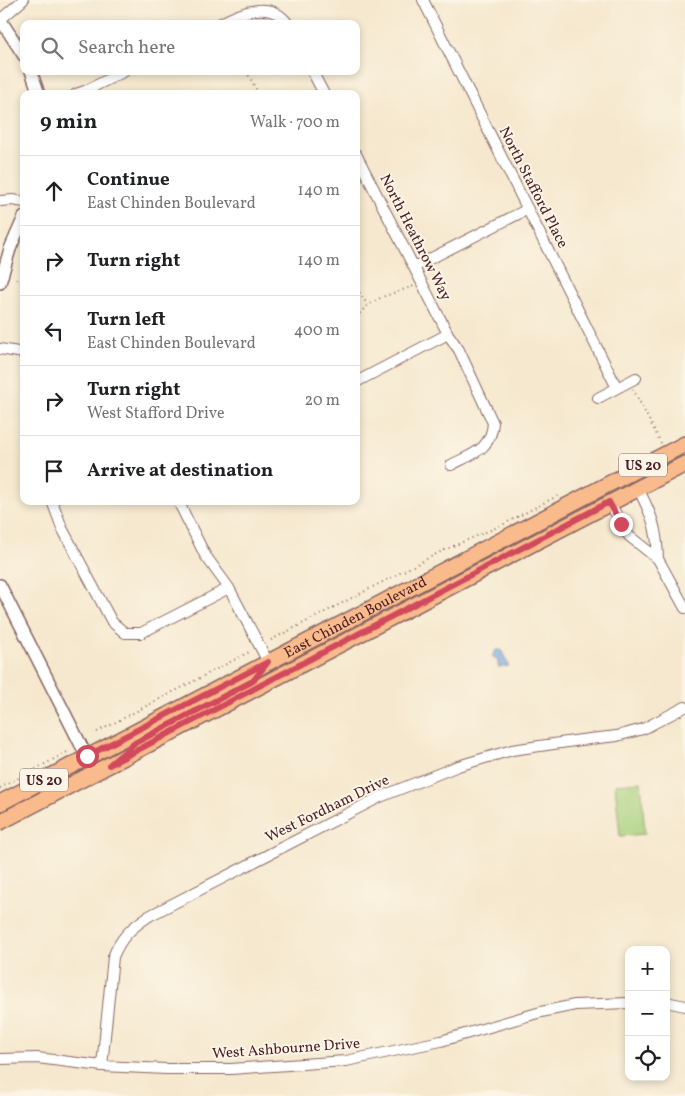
<!DOCTYPE html>
<html lang="en">
<head>
<meta charset="utf-8">
<style>
  body { margin:0; font-family:Vollkorn,serif; background:#f2f2f2; color:#202124 }
  .controls { position:absolute; right:15px; bottom:15px; display:grid; overflow:hidden; border-radius:10px; box-shadow:0 2px 8px #0003 }
  .controls button { width:45px; height:45px; display:grid; place-items:center; padding:0; border:0; border-bottom:1px solid #e0e0e0; background:#fff; color:#202124; font:25px sans-serif }
  .stop { position:absolute; width:15px; height:15px; margin:-11px; border:4px solid #d1495b; border-radius:50%; background:#fff }
  .stop.end { background:#d1495b; border-color:#fff; box-shadow:0 1px 5px #0008 }
  .list { margin:0; padding:0; list-style:none }
  h2 { display:flex; justify-content:space-between; align-items:center; height:65px; margin:0; padding:0 20px; font-size:21px }
  h2 small { font-size:16px; font-weight:400; color:#757577 }
  .list li { display:grid; grid-template-columns:32px 1fr auto; gap:15px; align-items:center; box-sizing:border-box; height:70px; padding:0 20px; border-top:1px solid #e0e0e0 }
  .list b { display:block; font-size:19px; white-space:nowrap }
  .list p { margin:0; font-size:16px; white-space:nowrap; color:#757577 }
  .list em { font-size:16px; font-style:normal; color:#757577 }
  .icon { flex:none; width:28px; height:28px; fill:none; stroke:currentColor; stroke-width:2; stroke-linecap:round; stroke-linejoin:round }
  .map { position:relative; flex:none; width:685px; height:1096px; overflow:hidden }
  .search { position:absolute; background:#fff; box-shadow:0 2px 8px #0003; left:20px; top:20px; width:340px; height:55px; display:flex; align-items:center; gap:12px; box-sizing:border-box; padding:0 18px; border-radius:10px; color:#757577; font-size:19px }
  .panel { position:absolute; background:#fff; box-shadow:0 2px 8px #0003; left:20px; top:90px; width:340px; height:415px; border-radius:10px }
  .map>svg:first-child { display:block }
  .green { fill:#a8d07b; stroke:#797853 }
  .water { fill:#74a8e1; stroke:#5f6486 }
  .lines { fill:none; stroke-linecap:round; stroke-linejoin:round }
  .minor-casing { stroke:#866564; stroke-width:12 }
  .tertiary-casing { stroke:#866564; stroke-width:14 }
  .primary-casing { stroke:#866564; stroke-width:18 }
  .path { stroke:#866564; stroke-width:2; stroke-dasharray:1 4; stroke-linecap:butt }
  .minor { stroke:#fff; stroke-width:10 }
  .tertiary { stroke:#fff; stroke-width:11 }
  .primary { stroke:#fabb8c; stroke-width:15 }
  .route { stroke:#d1495b; stroke-width:6 }
  .labels { text-anchor:middle; stroke-width:4; stroke-linejoin:round; paint-order:stroke }
  .shield { fill:#fcf5e5; stroke:#7f5f63; stroke-width:1 }
  .shield-label { font-size:14px; font-weight:bold; fill:#4a1f2b }
  .street-label { font-size:15px; fill:#4a1f2b; stroke:#fcf5e5 }
</style>
</head>
<body>
<div class="map">
<svg width="685" height="1096" viewBox="0 0 685 1096">
  <rect width="100%" height="100%" fill="#fcf5e5"/>
  <filter id="ink" filterUnits="userSpaceOnUse"><feTurbulence type="fractalNoise" baseFrequency=".02" numOctaves="2"/><feDisplacementMap in="SourceGraphic" scale="10" xChannelSelector="R" yChannelSelector="G"/><feConvolveMatrix kernelMatrix="1 2 1 2 8 2 1 2 1" color-interpolation-filters="sRGB"/></filter>
  <filter id="wash" filterUnits="userSpaceOnUse"><feTurbulence type="fractalNoise" baseFrequency=".0096" numOctaves="4" result="noise"/><feDisplacementMap in="SourceGraphic" scale="20" xChannelSelector="R" yChannelSelector="G"/><feGaussianBlur stdDeviation="1.12" result="paint"/><feColorMatrix in="noise" values="0 0 0 0 0 0 0 0 0 0 0 0 0 0 0 0 0 1.4 0 .05"/><feComposite in="paint" operator="in"/></filter>
  <g filter="url(#wash)">
    <rect width="100%" height="100%" fill="#f5e8ce"/>
    <path class="green" d="M641 782 645 834 620 836 615 784Z"/>
    <path class="water" d="M496 650H501L509 666 498 667V660L492 656Z"/>
  </g>
  <g filter="url(#ink)">
    <g class="lines">
      <g class="minor-casing">
        <path id="minor" d="M423 0 617 388
          M0 20 23 0
          M219 24C243 11 271 0 288 24
          M312 71 324 94
          M76 94 85 91 125 71
          M356 154 448 334 459 350 493 423C491 450 472 454 451 465
          M0 201 13 200 24 202
          M414 267 528 209
          M0 349 24 353
          M356 382 448 334
          M598 398 636 378
          M638 488C652 516 657 527 658 559
          M52 501 62 528 112 622 125 633H141L229 588
          M178 501 205 555 229 588 268 662
          M609 502 629 536 658 559 685 608
          M666 1002 685 1006
          M0 1059 37 1058 102 1066 166 1069H231L346 1061 441 1041 541 1012 575 1005 629 1003
          M102 1066 113 957C121 937 131 928 149 916L380 797 458 766 512 750 581 740 617 736 643 729 685 707"/>
      </g>
      <g class="tertiary-casing">
        <path id="tertiary" d="M0 19 24 56
          M31 71 39 94
          M0 283 10 249 24 217
          M0 585 87 757"/>
      </g>
      <g class="primary-casing">
        <g id="primary">
          <path id="s1" d="M0 803 685 444"/>
          <path d="M0 822 685 464"/>
        </g>
      </g>
      <path class="path" d="M246 71 259 94
        M16 279 24 283
        M356 283 360 294 368 305
        M356 317 368 305 382 297 414 286
        M633 389 661 443
        M271 640 442 551 502 525 561 494
        M97 732 251 651
        M0 788 69 751"/>
      <use href="#minor" class="minor"/>
      <use href="#tertiary" class="tertiary"/>
      <use href="#primary" class="primary"/>
    </g>
  </g>
  <g class="lines" filter="url(#ink)">
    <path class="route" d="M87 756 268 662 253 681 135 743 109 765 609 502 621 524"/>
  </g>
  <g class="labels">
    <g class="shield">
      <rect x="619" y="453.5" width="48" height="23" rx="4"/>
      <rect x="20" y="768.5" width="48" height="23" rx="4"/>
    </g>
    <g class="shield-label">
      <text x="643" y="470">US 20</text>
      <text x="44" y="785">US 20</text>
    </g>
    <g class="street-label">
      <text transform="translate(534 187) rotate(63)" y="5">North Stafford Place</text>
      <text transform="translate(416 237) rotate(63)" y="5">North Heathrow Way</text>
      <text dy="5" stroke="none"><textPath href="#s1" startOffset="401">East Chinden Boulevard</textPath></text>
      <text transform="translate(327 808) rotate(-26)" y="5">West Fordham Drive</text>
      <text transform="translate(286 1048) rotate(-4)" y="5">West Ashbourne Drive</text>
    </g>
  </g>
</svg>
<div class="controls">
<button>+</button>
<button>−</button>
<button><svg class="icon" aria-label="locate" viewBox="0 0 24 24"><circle cx="12" cy="12" r="6"/><path d="M12 2v4M12 18v4M2 12h4M18 12h4"/></svg></button>
</div>
<div class="stop" style="left:87px;top:756px"></div>
<div class="stop end" style="left:621px;top:524px"></div>
<div class="search"><svg class="icon" aria-label="search" viewBox="0 0 24 24"><circle cx="10" cy="10" r="6"/><path d="M15 15l6 6"/></svg>Search here</div>
<section class="panel">
<h2>9 min<small>Walk · 700 m</small></h2>
<ul class="list">
<li><svg class="icon" aria-label="ahead" viewBox="0 0 24 24"><path d="M12 20V5M6 11l6-6 6 6"/></svg><div><b>Continue</b><p>East Chinden Boulevard</p></div><em>140 m</em></li>
<li><svg class="icon" aria-label="right" viewBox="0 0 24 24"><path d="M7 20v-9h11M14 6l5 5-5 5"/></svg><div><b>Turn right</b></div><em>140 m</em></li>
<li><svg class="icon" aria-label="left" viewBox="0 0 24 24"><path d="M17 20v-9H6M10 6l-5 5 5 5"/></svg><div><b>Turn left</b><p>East Chinden Boulevard</p></div><em>400 m</em></li>
<li><svg class="icon" aria-label="right" viewBox="0 0 24 24"><path d="M7 20v-9h11M14 6l5 5-5 5"/></svg><div><b>Turn right</b><p>West Stafford Drive</p></div><em>20 m</em></li>
<li><svg class="icon" aria-label="arrive" viewBox="0 0 24 24"><path d="M6 21V4h12l-3 4 3 4H6"/></svg><div><b>Arrive at destination</b></div></li>
</ul>
</section>
</div>
</body>
</html>
